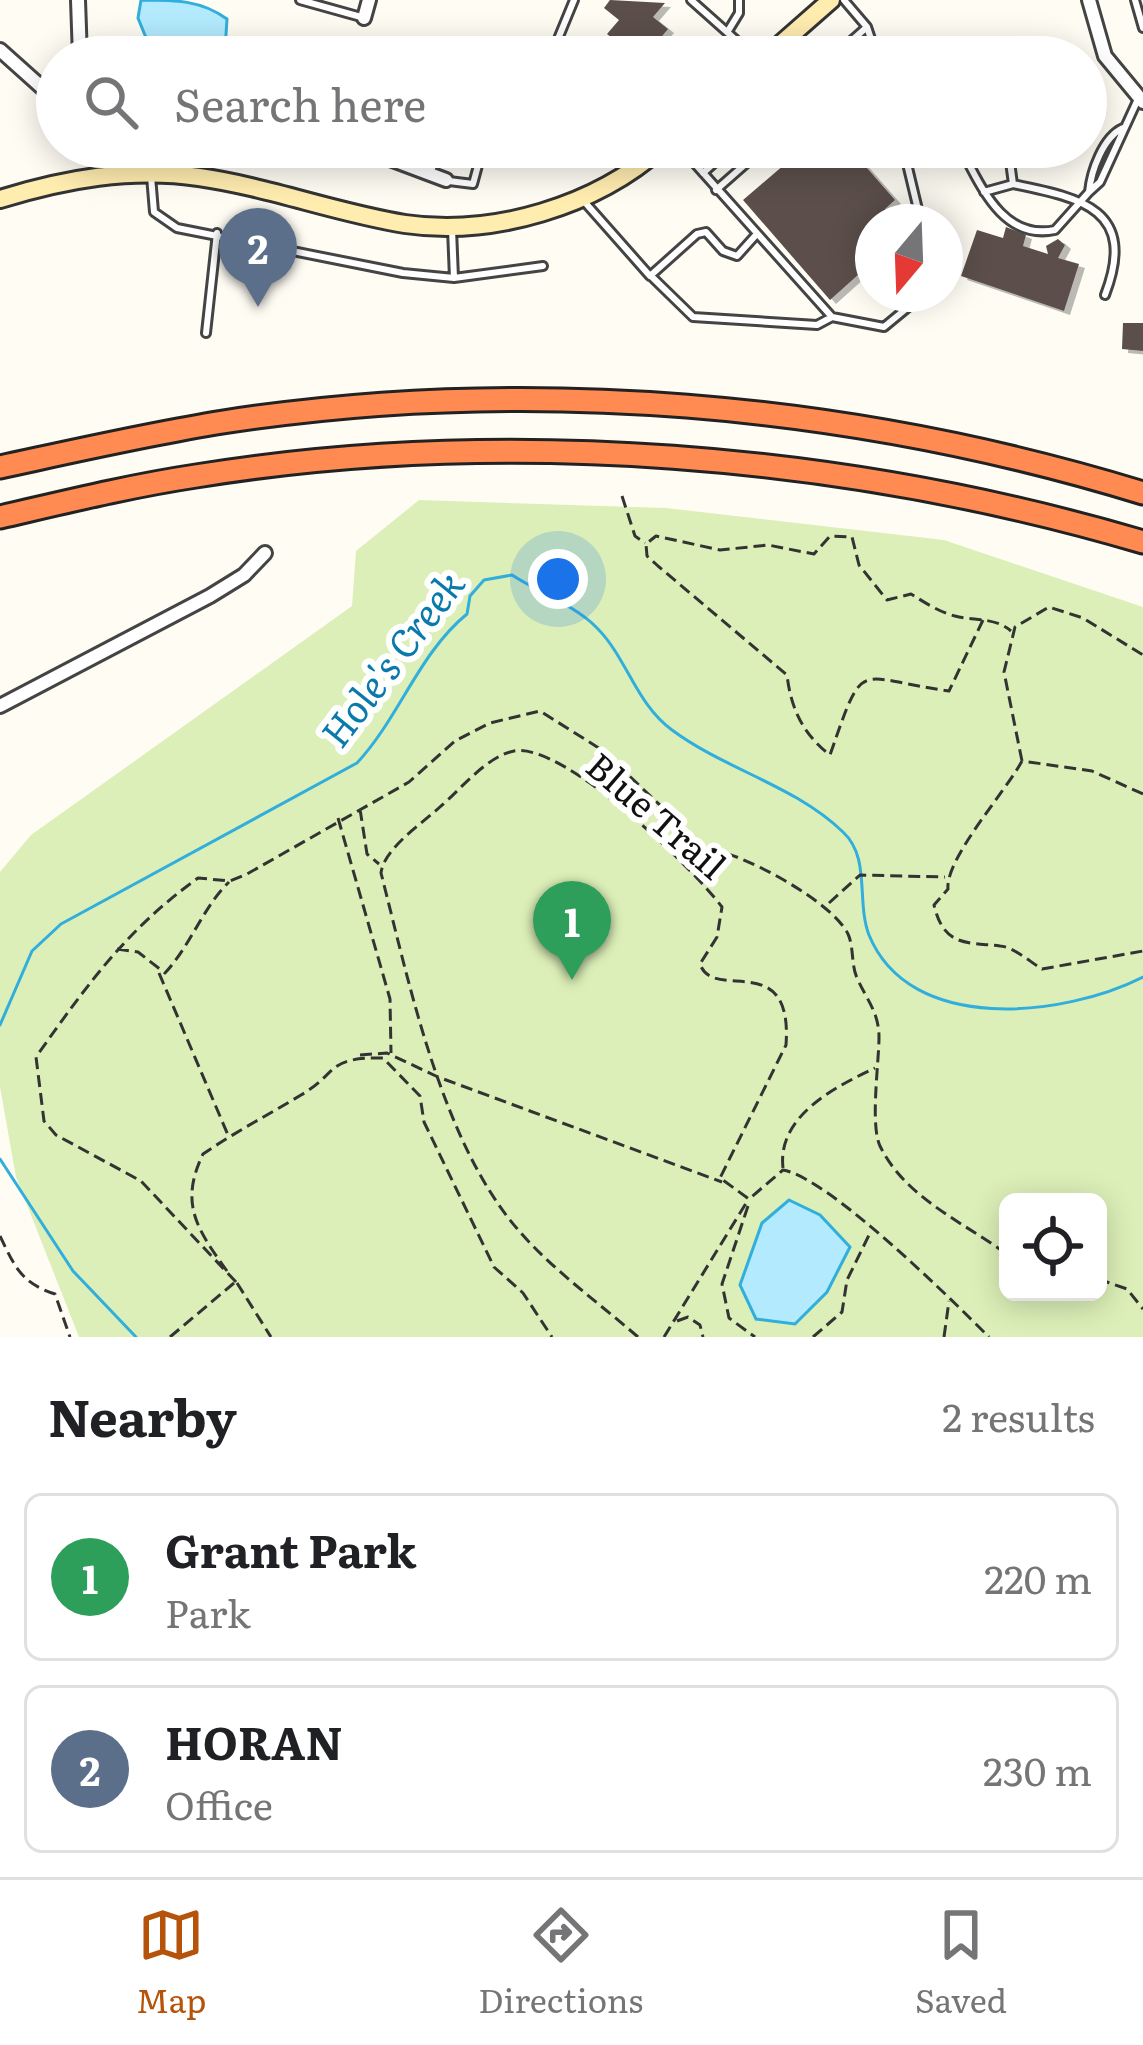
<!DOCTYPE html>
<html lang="en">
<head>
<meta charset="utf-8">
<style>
  body { margin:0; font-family:Literata,serif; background:#f2f2f2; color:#202124 }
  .controls { position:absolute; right:36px; bottom:36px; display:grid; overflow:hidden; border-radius:18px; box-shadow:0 6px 30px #0003 }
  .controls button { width:108px; height:108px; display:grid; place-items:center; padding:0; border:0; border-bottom:3px solid #e0e0e0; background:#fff; color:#202124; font:60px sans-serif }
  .compass { position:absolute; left:855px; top:204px; width:108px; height:108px; border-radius:50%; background:#fff; box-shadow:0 6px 30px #0003; rotate:199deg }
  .you { position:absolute; left:558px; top:579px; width:42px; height:42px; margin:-30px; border:9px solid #fff; border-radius:50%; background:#1a73e8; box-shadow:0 0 0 18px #1a73e833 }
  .badge { display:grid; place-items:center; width:78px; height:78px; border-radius:50%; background:#b45309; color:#fff; font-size:39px; font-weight:700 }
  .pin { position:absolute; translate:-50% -99px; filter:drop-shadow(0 3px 6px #0008) }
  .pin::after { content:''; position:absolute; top:63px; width:42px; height:36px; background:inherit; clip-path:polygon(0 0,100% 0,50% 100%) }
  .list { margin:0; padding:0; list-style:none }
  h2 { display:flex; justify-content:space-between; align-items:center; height:156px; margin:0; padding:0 48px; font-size:51px }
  h2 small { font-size:39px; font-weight:400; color:#757577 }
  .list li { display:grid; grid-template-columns:78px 1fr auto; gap:36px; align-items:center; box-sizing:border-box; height:168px; margin:0 24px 24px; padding:0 24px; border:3px solid #e0e0e0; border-radius:18px }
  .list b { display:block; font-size:45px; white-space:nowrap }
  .list p { margin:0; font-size:39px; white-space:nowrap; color:#757577 }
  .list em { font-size:39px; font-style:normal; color:#757577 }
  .icon { flex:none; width:66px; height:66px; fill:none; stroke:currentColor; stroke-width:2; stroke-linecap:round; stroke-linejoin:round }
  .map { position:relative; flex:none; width:1143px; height:1337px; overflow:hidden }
  .search { position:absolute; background:#fff; box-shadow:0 6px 30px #0003; left:36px; right:36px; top:36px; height:132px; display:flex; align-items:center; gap:30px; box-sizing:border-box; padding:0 42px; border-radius:66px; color:#757577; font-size:45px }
  .sheet { height:540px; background:#fff }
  nav { display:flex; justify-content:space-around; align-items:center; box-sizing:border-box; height:168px; border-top:3px solid #e0e0e0; background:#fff; font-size:33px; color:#757577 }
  nav a { display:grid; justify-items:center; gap:6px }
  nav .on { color:#b45309 }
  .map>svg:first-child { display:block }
  .green { fill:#dcefb8; fill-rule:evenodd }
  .water { fill:#b3eafd; stroke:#31aedc; stroke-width:3 }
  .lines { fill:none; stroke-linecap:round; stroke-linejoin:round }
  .stream { stroke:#31aedc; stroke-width:3 }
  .building { fill:#5b504c; filter:url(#shadow) }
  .lane-casing { stroke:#444; stroke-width:12 }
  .street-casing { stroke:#444; stroke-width:18 }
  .secondary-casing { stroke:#333; stroke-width:22 }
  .highway-casing { stroke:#222; stroke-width:27 }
  .path { stroke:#333; stroke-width:3; stroke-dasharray:12 6; stroke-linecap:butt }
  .lane { stroke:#fff; stroke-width:6 }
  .street { stroke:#fff; stroke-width:12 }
  .secondary { stroke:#ffecaf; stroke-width:16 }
  .highway { stroke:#ff8b52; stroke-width:21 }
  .labels { text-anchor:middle; stroke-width:12; stroke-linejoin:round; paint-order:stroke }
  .street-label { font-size:36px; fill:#111; stroke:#fff }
  .water-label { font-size:39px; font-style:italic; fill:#0a7aab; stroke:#fff }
</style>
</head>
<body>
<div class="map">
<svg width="1143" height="1337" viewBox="0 0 1143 1337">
  <defs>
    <filter id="shadow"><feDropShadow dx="6" dy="4" stdDeviation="0" flood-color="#0004"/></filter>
  </defs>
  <rect width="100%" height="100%" fill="#fffcf4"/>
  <path class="green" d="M419 500 666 508 944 540 1143 607V1337H79L16 1177 0 1087V872L31 835 352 606 356 551ZM1008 1202H1098V1292H1008Z"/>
  <path class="water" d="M141 0C175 0 201 0 227 19L225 50 216 57H134L149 45 138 18Z
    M789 1200 820 1215 850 1247 827 1292 795 1324 756 1319 740 1285 762 1223Z"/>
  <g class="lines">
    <path class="stream" d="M0 1025 32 951 61 924 357 763C399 718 419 653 467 614L470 596 484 580 512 575C538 592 576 606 597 628 627 658 636 704 672 730 726 770 794 785 843 832 871 858 856 901 869 935 910 1035 1064 1017 1143 977
      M0 1159 73 1271 136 1337"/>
  </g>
  <path class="building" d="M610 0 665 3 653 17 668 29 653 47 665 57H612L622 46 607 34 619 20 604 8Z
    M805 147H857L864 155 859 159 895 200 885 209 896 222H873V274L865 281 859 274 830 300 743 200Z
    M1006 227 1026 235 1023 246 1048 254 1046 246 1058 239 1065 245 1058 258 1079 264 1064 311 961 276 977 230 1003 238Z
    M1123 323H1143V351L1122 349Z"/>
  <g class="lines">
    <g class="lane-casing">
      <path id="lane" d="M300 0 361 17
        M691 0 755 57
        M844 0 867 27 877 57
        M1135 0 1143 28
        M728 31 739 13V0
        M553 51 574 0
        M833 57 867 27
        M1123 128C1103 137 1091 171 1089 192L1100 182 1138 99
        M680 147 832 317 884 327 924 294
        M903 147 921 222
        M960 147C980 184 1002 241 1055 230L1089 192
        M1008 147 1013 184C1081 198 1138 209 1105 295
        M431 171 440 147
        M703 173 732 147
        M151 176 154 212 177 228 403 273 454 278 452 229
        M449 181 473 184 483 147
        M716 190 765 147
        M984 192 1013 184
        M582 199 650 276 697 234 706 232 723 251 737 256 755 236
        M651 276 693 317 817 325 832 317
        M454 278 543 266
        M206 333 217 233"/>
    </g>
    <g class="street-casing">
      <path id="street" d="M78 0 80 57
        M1089 0 1105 56 1143 102
        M364 18 369 0
        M0 50 57 101
        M358 147 446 180
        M150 173 152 147
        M0 706 210 596 244 575 265 553"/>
    </g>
    <g class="secondary-casing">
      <path id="secondary" d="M766 57 831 0
        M0 199C65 179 131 167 199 177 269 187 336 213 405 224 493 237 596 206 662 147"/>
    </g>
    <g class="highway-casing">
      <path id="highway" d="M0 467C74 451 148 434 223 422 527 375 850 403 1143 493
        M0 517C65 502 130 486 196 476 504 426 845 454 1143 542"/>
    </g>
    <path class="path" d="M622 496 635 536 645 543
      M983 620 949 691C854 678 865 655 830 755 803 734 791 709 787 675L658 566 647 556 646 544 656 536 720 550 768 545 814 554 830 536 852 537 859 565 887 600 911 594C924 602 939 612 955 616 974 621 995 617 1011 631
      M1022 761 1004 672 1015 627 1049 607 1083 618 1143 655
      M1143 794 1092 771 1022 761C1006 791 945 859 948 889L934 905C944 947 966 942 1000 946 1014 947 1030 962 1042 969L1143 951
      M360 809 367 854 379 864
      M338 818 390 999 391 1053
      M829 903 860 875 945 877
      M117 949 138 952 165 973C191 945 203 907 229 882
      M159 973 228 1135
      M360 1055 387 1053 438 1077 722 1182
      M783 1168C777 1116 835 1087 875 1068
      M748 1206 722 1284 729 1318 755 1337
      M0 1236C15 1267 21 1283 55 1294L70 1337
      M227 1271C197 1229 179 1204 203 1154 235 1132 268 1115 301 1095 339 1073 325 1057 383 1058L420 1096 424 1122 494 1267 523 1293 552 1337
      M236 1282 141 1181 56 1135 44 1121 36 1057C87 985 126 930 198 878L230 881 247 874 409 782 455 741 490 723 540 711 602 750 705 848C741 852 832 901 848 934 854 947 851 965 857 978 867 1000 879 1013 879 1037 879 1062 870 1125 880 1146 905 1198 965 1223 1008 1255
      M237 1283 271 1337
      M1098 1285 1107 1282 1127 1289 1143 1309
      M677 1321 688 1317 700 1325 703 1337
      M170 1337 234 1283
      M638 1337C599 1303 554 1271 520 1232 442 1144 410 986 381 873 384 848 423 823 441 806 461 789 487 756 514 751 564 742 693 868 722 907L717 937 700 964C713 1003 793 947 786 1045L720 1178 749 1199 783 1170C829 1178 952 1300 989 1337
      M664 1337 748 1200
      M813 1337 842 1312 847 1280 871 1231
      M944 1337 949 1301"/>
    <use href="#lane" class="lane"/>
    <use href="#street" class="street"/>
    <use href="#secondary" class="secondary"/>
    <use href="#highway" class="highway"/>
  </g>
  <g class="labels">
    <g class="street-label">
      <text transform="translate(656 816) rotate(41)" y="13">Blue Trail</text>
    </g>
    <g class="water-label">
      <text transform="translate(393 659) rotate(-53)" y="14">Hole's Creek</text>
    </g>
  </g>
</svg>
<div class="controls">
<button><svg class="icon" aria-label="locate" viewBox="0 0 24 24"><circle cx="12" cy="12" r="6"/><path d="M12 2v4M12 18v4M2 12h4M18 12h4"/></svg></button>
</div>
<svg class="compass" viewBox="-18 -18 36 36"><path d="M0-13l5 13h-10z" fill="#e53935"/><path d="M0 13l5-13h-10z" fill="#757577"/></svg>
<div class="you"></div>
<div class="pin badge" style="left:572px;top:980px;background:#2e9e5b">1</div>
<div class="pin badge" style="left:258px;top:307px;background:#5c6f8a">2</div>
<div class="search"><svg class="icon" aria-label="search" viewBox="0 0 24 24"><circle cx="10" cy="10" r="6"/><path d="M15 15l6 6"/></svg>Search here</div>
</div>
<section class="sheet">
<h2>Nearby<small>2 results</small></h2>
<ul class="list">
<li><span class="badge" style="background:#2e9e5b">1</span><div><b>Grant Park</b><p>Park</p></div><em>220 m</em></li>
<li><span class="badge" style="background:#5c6f8a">2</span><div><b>HORAN</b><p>Office</p></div><em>230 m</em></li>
</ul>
</section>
<nav>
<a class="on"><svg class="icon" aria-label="map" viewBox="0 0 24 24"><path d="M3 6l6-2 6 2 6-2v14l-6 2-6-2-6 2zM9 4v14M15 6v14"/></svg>Map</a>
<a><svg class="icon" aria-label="directions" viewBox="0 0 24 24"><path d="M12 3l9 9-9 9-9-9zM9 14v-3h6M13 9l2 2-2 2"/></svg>Directions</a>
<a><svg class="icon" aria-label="saved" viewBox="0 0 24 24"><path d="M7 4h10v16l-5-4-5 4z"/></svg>Saved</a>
</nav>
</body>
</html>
